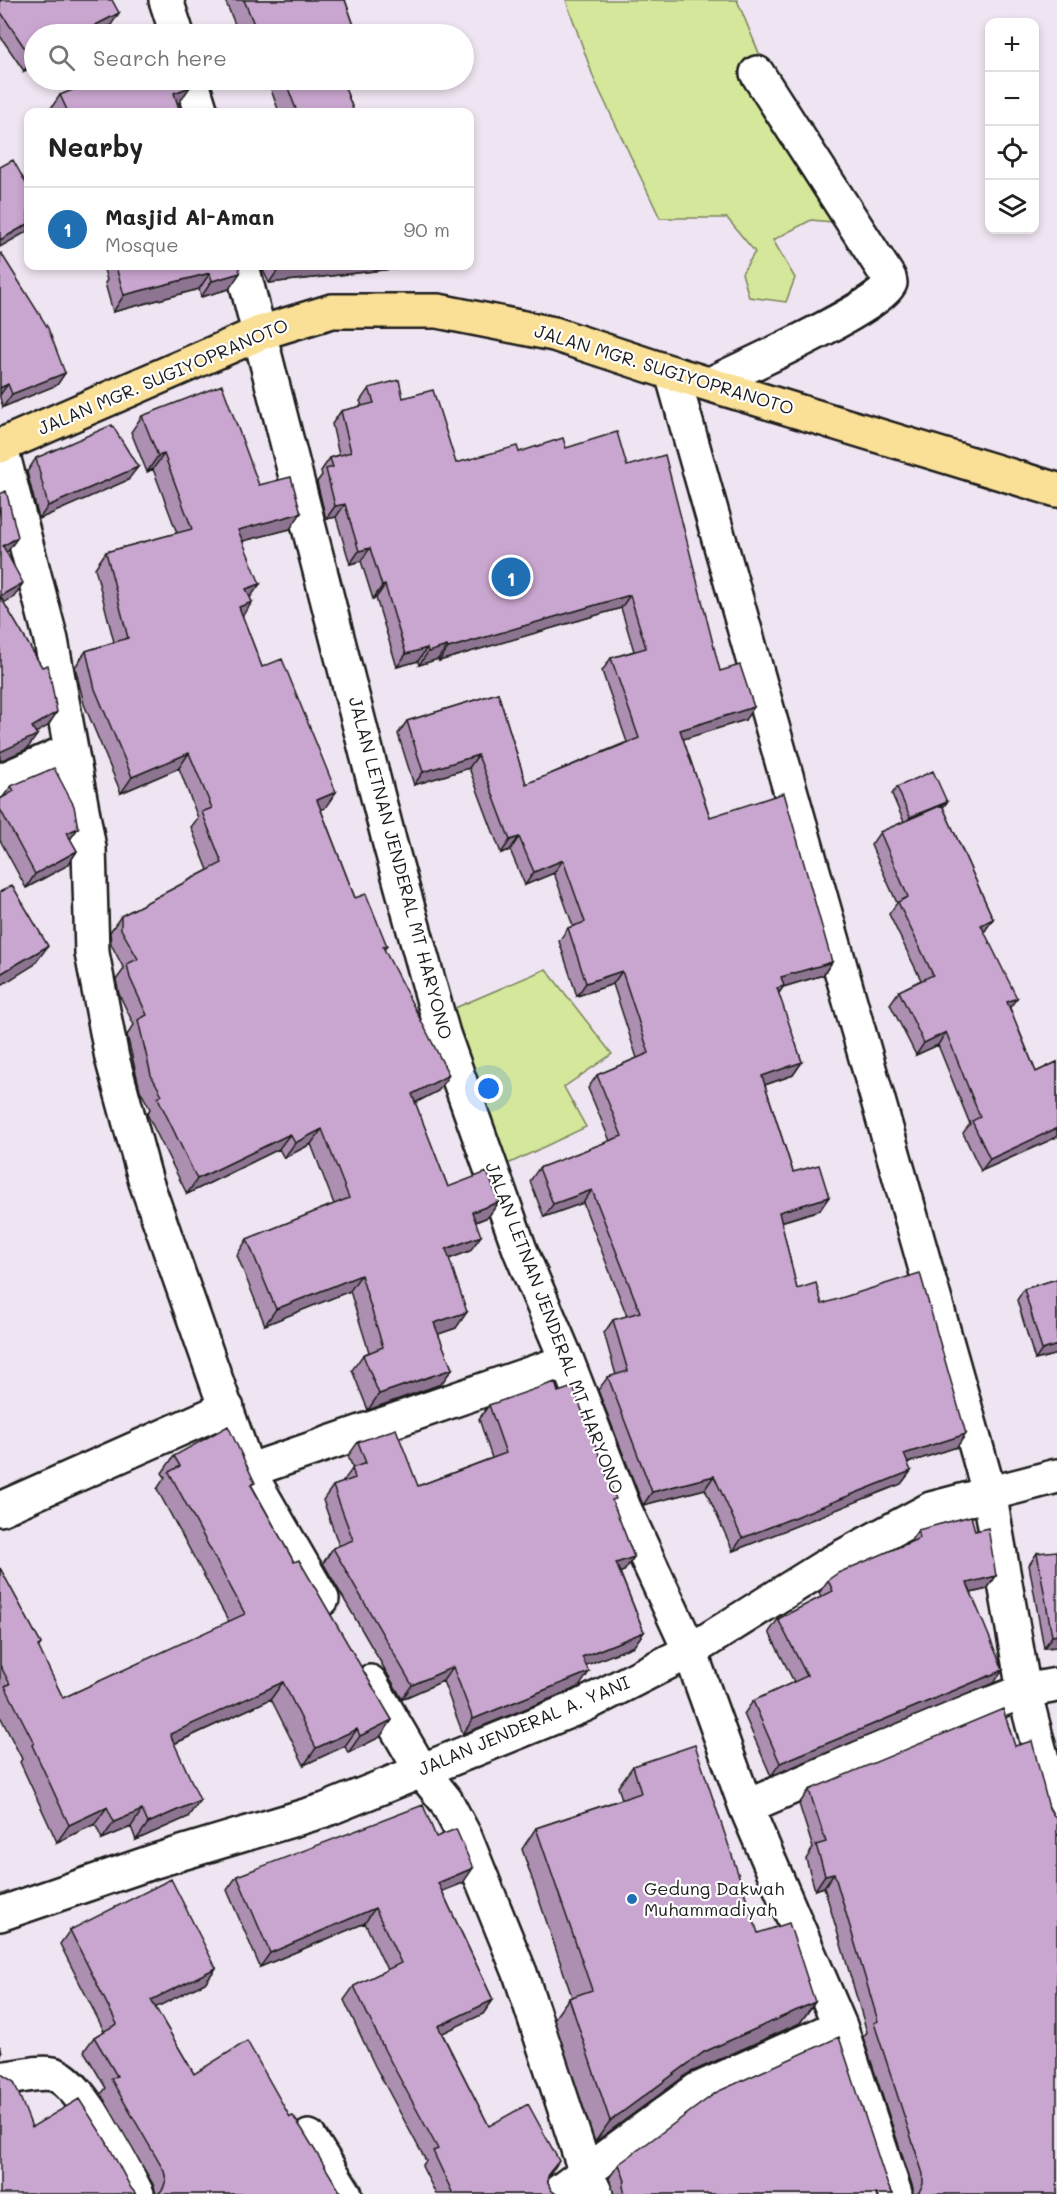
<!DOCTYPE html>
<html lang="en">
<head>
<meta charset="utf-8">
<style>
  body { margin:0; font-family:Mali,sans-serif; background:#f6f6f6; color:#222 }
  .controls { position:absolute; right:18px; top:18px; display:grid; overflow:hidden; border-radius:12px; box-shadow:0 3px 9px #0003 }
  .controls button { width:54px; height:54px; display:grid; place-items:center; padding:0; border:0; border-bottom:2px solid #e0e0e0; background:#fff; color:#222; font:30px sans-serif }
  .you { position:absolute; left:489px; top:1089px; width:21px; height:21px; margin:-15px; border:4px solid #fff; border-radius:50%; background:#1a73e8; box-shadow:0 0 0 9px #1a73e833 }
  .badge { display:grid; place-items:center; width:39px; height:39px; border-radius:50%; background:#1f6fb2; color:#fff; font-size:20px; font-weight:700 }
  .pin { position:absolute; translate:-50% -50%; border:3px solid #fff; box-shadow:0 2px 6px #0006 }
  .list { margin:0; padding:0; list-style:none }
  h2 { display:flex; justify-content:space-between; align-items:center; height:78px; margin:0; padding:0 24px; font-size:26px }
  h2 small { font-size:20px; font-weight:400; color:#767676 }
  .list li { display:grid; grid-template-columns:39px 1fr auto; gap:18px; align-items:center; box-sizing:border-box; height:84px; padding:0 24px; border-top:2px solid #e0e0e0 }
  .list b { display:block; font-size:22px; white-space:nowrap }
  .list p { margin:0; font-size:20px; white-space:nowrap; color:#767676 }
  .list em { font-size:20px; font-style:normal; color:#767676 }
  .icon { flex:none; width:33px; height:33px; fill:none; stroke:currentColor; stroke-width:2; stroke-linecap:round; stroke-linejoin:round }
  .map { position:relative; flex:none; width:1057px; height:2194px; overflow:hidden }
  .search { position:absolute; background:#fff; box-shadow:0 3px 9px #0003; left:24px; top:24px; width:450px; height:66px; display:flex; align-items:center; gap:15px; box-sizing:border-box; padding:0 21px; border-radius:33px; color:#767676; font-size:22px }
  .panel { position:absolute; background:#fff; box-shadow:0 3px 9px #0003; left:24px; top:108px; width:450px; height:162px; border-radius:12px }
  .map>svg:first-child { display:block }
  .green { fill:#d4e79b; stroke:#78825c; stroke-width:1.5 }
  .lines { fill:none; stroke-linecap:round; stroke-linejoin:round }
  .minor-casing { stroke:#1c1c1c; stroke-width:38 }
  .major-casing { stroke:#1c1c1c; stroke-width:38 }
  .minor { stroke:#fff; stroke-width:33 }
  .major { stroke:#fadf96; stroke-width:33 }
  .wall { fill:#ad8fb2; stroke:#1c1c1c; stroke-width:1.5 }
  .shaded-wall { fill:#8d7491; stroke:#1c1c1c; stroke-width:1.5 }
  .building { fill:#c9a6cf; stroke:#1c1c1c; stroke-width:1.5 }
  .poi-dot { fill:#1f6fb2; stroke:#fff; stroke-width:2 }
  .labels { text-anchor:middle; stroke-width:4.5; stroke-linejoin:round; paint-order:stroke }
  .street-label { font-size:18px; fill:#1c1c1c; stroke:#fff }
  .poi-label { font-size:18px; fill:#1c1c1c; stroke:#fff; text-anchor:start }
</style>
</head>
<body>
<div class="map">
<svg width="1057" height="2194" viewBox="0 0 1057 2194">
  <rect width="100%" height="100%" fill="#efe4f1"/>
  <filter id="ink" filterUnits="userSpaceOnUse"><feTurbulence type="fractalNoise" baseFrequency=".0167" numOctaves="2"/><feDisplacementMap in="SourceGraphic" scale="12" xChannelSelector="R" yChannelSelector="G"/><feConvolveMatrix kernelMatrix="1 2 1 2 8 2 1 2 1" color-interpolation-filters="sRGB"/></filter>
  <g filter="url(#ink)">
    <path class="green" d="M566 0H737L785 116 879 262 833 222 811 220 773 240 795 278 786 302 749 297 742 273 755 252 727 218H660L594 79Z
      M546 969 612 1054 564 1087 586 1127 508 1164 448 1011Z"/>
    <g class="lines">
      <g class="minor-casing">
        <path id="minor" d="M166 0 177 34
          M191 80 201 112
          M242 266 390 844 443 1034 520 1250 567 1361 624 1508 690 1651 746 1807 840 2026 895 2194
          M672 373 989 1492 1024 1691 1057 1817
          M712 383C743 368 880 307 890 283L889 278 757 73
          M0 444 51 640 89 848 92 953 112 1058 146 1182 248 1471 322 1599
          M0 781 71 750
          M248 1471 567 1361
          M0 1509 227 1408
          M370 1682 421 1770 446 1801 465 1837 520 1973 585 2170 596 2194
          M746 1807 936 1725 1024 1691 1057 1685
          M0 1914 155 1861 325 1810 584 1705 690 1651 829 1564 931 1509 1057 1476
          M6 2078C20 2077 40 2071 53 2074 81 2080 124 2168 137 2194
          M309 2137 345 2194
          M556 2194 697 2090 840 2026"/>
      </g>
      <g class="major-casing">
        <path id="major" d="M0 446 260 333 332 311H438L554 334 672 373 1057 490"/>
      </g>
      <use href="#minor" class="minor"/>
      <use href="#major" class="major"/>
    </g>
    <path class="wall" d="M0 0 111 25 24 71 0 36Z
      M225 0H345L357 34H239Z
      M262 80H342L354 112H279L270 87 266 88Z
      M60 95 179 103 177 104 180 112H49V111Z
      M0 254 65 373 57 385 3 407 0 398Z
      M103 266H239L229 289 201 297 199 289 113 312 105 283 107 280Z
      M261 266H418L269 283Z
      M369 388 403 398 456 463 519 452 566 448 627 466 720 671 745 720 683 739 710 817 832 962 823 975 783 987 778 994 802 1062 793 1075 765 1085 793 1172 820 1210 781 1222 797 1289 822 1304 957 1447 907 1463 911 1471 901 1484 733 1551 705 1489 643 1505 598 1390 608 1377 616 1375 604 1333 613 1320 627 1316 583 1203 544 1217 530 1181 539 1168 610 1141 588 1088 597 1075 637 1058 613 984 577 996 559 941 568 928 573 926 554 873 525 885 510 850 501 853 469 768 414 785 398 734 407 721 498 693 526 784 627 742 602 671 611 658 634 651 621 608 439 661 438 659 419 665 418 661 397 667 376 598 373 599 361 561 350 564 336 517 326 519 317 482 322 475 321 471 330 458 339 455 332 424 341 411 362 406 360 401Z
      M142 416 259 485 290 529 243 541 250 598 252 602 242 615 262 667 325 808 321 810 355 898 387 946 384 950 438 1091 415 1103 448 1187 499 1202 488 1217 476 1222 470 1251 449 1259 456 1328 438 1334 452 1369 441 1384 368 1410 352 1370 363 1355 369 1352 350 1291 265 1325 237 1255 247 1239 334 1204 311 1144 284 1158 279 1149 187 1194 147 1114 150 1109 140 1090 127 1035 134 1025 119 994 116 980 124 969 111 944 110 932 121 916 208 870 191 827 198 818 179 768 121 793 84 704 75 667 86 651 114 642 95 568 106 552 177 533 153 469 147 472 131 432Z
      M36 458 128 480 39 519 27 472Z
      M11 786 78 828 70 839 77 851 68 865 26 888 0 840V799L3 797Z
      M897 787 947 802 943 807 993 919 984 932 1010 1008 1036 1072 1057 1062V1137L981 1171 963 1133 970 1124 938 1045 916 1055 890 1004 899 991 921 980 889 914 897 903 871 845 880 832 904 822 892 794Z
      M1057 1279V1354L1035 1360 1017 1300 1024 1289Z
      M558 1392 613 1504 634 1557 624 1571 620 1572 644 1632 634 1646 586 1665 579 1687 463 1734 443 1681 402 1699 323 1563 333 1548 339 1546 323 1500 333 1486 342 1483 353 1468 348 1456 358 1442 418 1486 492 1458 479 1419 489 1405Z
      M174 1456 252 1486 294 1562 392 1720 380 1737 348 1753 345 1746 304 1765 271 1699 174 1744 188 1817 136 1840 131 1827 102 1839 95 1824 57 1842 20 1762 22 1759 0 1716V1568L41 1644 38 1648 63 1698 229 1622 157 1489 165 1477 162 1473Z
      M918 1530 975 1531 996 1576 987 1589 971 1593 994 1683 771 1776 744 1714 753 1701 794 1682 769 1632 778 1619 821 1597 819 1593 828 1580 909 1543Z
      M1037 1553 1057 1647 1044 1648 1029 1565Z
      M1015 1746 1054 1816 1057 2194H913V2188L863 2037 867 2032 824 1887 815 1890 806 1859 813 1848 799 1804 809 1790Z
      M633 1766 758 1933 815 2002 800 2023 689 2073 595 2142 554 2019 569 1998 572 1997 522 1849 536 1828 622 1799 618 1787Z
      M436 1837 463 1883 442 1891 493 2000 483 2014 442 2033 489 2126 548 2177 547 2181 551 2190 556 2194H436L422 2166 426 2161 375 2066 344 2000 354 1986 387 1970 365 1923 260 1967 227 1890 237 1876Z
      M70 1930 216 1968 205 1983 155 2007 194 2074 290 2117 339 2190 344 2194H156L154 2186 101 2094 106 2088 84 2051 94 2037 104 2031 60 1944Z
      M619 2164 888 2186 893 2194H614L609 2178Z"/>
    <path class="shaded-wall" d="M119 13 111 25 93 34H78Z
      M34 58V66L24 71 32 59Z
      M272 80H275L270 87 266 88Z
      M190 87 179 103 163 110 174 93Z
      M28 224V231L0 247V240Z
      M294 266H418L269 283 280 267Z
      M210 273 199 289 113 312 124 295Z
      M240 273 229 289 201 297 212 281Z
      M65 373 57 385 3 407 12 394Z
      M8 384 0 395V388Z
      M164 454 153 469 147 472 158 456Z
      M138 467 128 480 39 519 48 506Z
      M345 504 336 517 326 519 335 506Z
      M301 513 290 529 227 545 238 530Z
      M18 537 8 551 0 556 3 546Z
      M370 548 361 561 350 564 359 551Z
      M23 583 14 597 0 605V596Z
      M260 584 249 599 246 589Z
      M385 585 376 598 373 599 382 586Z
      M630 595 621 608 439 661 448 648Z
      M252 602 241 618 239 607Z
      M447 646 438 659 419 665 428 652Z
      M427 648 418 661 397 667 406 654Z
      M754 707 745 720 671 743 680 730Z
      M57 712 48 726 23 740 32 727Z
      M37 735 27 749 0 761V752L2 750Z
      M189 753 179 768 121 793 132 777Z
      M478 755 469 768 414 785 423 772Z
      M336 792 325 808 306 815 317 800Z
      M947 802 942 809 905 824 910 817Z
      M78 828 69 841 67 833Z
      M519 837 510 850 501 853 510 840Z
      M77 851 68 865 26 888 35 874Z
      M563 860 554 873 525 885 534 872Z
      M993 919 985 931 972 937 981 925Z
      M48 946 34 965 0 986V974Z
      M832 962 823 975 783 987 775 999 768 1001 781 977Z
      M622 971 613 984 577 996 586 983Z
      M1017 998 1008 1010 1007 1002Z
      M946 1032 938 1045 916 1055 924 1043Z
      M802 1062 793 1075 753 1089 762 1076Z
      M449 1075 438 1091 401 1110 412 1094Z
      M1057 1128V1137L981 1171 990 1159Z
      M322 1129 311 1144 284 1158 295 1143Z
      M290 1134 279 1149 187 1194 197 1179Z
      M592 1190 583 1203 544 1217 553 1204Z
      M829 1197 820 1210 770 1225 779 1212Z
      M499 1202 488 1217 461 1227 472 1212Z
      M481 1236 470 1251 435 1264 446 1249Z
      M361 1275 350 1291 265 1325 276 1309Z
      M467 1312 456 1328 424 1339 434 1323Z
      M1057 1345V1354L1035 1360 1042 1350Z
      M452 1369 441 1384 368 1410 379 1394Z
      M966 1434 957 1447 895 1467 904 1454Z
      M911 1471 901 1484 733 1551 742 1538Z
      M714 1476 705 1489 643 1505 652 1492Z
      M634 1557 624 1571 606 1577 616 1563Z
      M996 1576 987 1589 958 1596 967 1583Z
      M644 1632 634 1646 572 1671 582 1657Z
      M1057 1635V1647L1044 1648 1052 1636Z
      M453 1667 443 1681 402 1699 412 1685Z
      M1003 1670 994 1683 771 1776 780 1763Z
      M589 1672 579 1687 463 1734 473 1719Z
      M283 1682 271 1699 158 1751 170 1734Z
      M392 1720 380 1737 348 1753 360 1736Z
      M357 1729 345 1746 304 1765 316 1748Z
      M200 1800 188 1817 136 1840 148 1823Z
      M107 1807 95 1824 57 1842 69 1825Z
      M142 1810 131 1827 102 1839 114 1822Z
      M473 1868 463 1883 428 1897 438 1883Z
      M834 1873 824 1887 815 1890 825 1875Z
      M375 1908 365 1923 260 1967 270 1953Z
      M216 1968 205 1983 141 2015 151 2000Z
      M493 2000 483 2014 428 2040 438 2026Z
      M815 2002 800 2023 689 2073 595 2142 610 2121 704 2052Z
      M559 2161 549 2176 539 2187 549 2173Z"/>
    <path class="building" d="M0 0H112L119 13 78 34H34V58L32 59 0 11Z
      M244 0H345L357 34H258Z
      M97 80H188L190 87 174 93 180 112H68L60 95Z
      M285 80H342L354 112H297Z
      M13 160 28 187V224L0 240V167Z
      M1 253 48 328 65 373 12 394 8 384 0 388V254Z
      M119 266H239L240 273 212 281 210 273 124 295 116 267Z
      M279 266H294L280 267Z
      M399 380 403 398 433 390 456 463 517 446 519 452 563 438 566 448 617 432 627 466 665 455 720 671 740 665 754 707 680 730 710 817 784 793 832 962 781 977 784 986 777 988 802 1062 762 1076 793 1172 819 1165 829 1197 779 1212 797 1289 816 1283 822 1304 920 1273 966 1434 904 1454 911 1471 742 1538 714 1476 652 1492 608 1377 628 1371 613 1320 640 1312 592 1190 553 1204 539 1168 622 1136 597 1075 649 1053 622 971 586 983 568 928 585 922 563 860 534 872 519 837 510 840 478 755 423 772 407 721 498 693 526 784 639 738 611 658 646 648 630 595 448 648 447 646 428 652 427 648 406 654 385 585 382 586 370 548 359 551 345 504 335 506 326 469 333 467 330 458 351 452 341 411 374 403 369 388Z
      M222 385 259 485 291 477 301 513 238 530 260 584 246 589 252 602 239 607 262 667 282 659 336 792 317 800 355 898 366 894 387 946 383 947 449 1075 412 1094 448 1187 487 1172 499 1202 472 1212 481 1236 446 1249 467 1312 434 1323 452 1369 379 1394 363 1355 383 1347 361 1275 276 1309 247 1239 349 1198 322 1129 295 1143 290 1134 197 1179 158 1098 162 1095 151 1075 138 1020 147 1015 130 978 127 964 138 959 121 929V916L222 863 202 812 212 808 189 753 132 777 95 689 86 651 128 638 106 552 192 529 164 454 158 456 142 416Z
      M112 425 138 467 48 506 36 458Z
      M6 491 18 537 3 546 23 583 0 596V494Z
      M0 596 42 667 48 665 57 712 32 727 37 735 0 752Z
      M54 768 74 806 78 828 67 833 77 851 35 874 0 809V799L14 791 11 786Z
      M933 771 947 802 910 817 897 787Z
      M942 805 993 919 981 925 1017 998 1007 1002 1036 1072 1057 1062V1128L990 1159 972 1121 980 1117 946 1032 924 1043 899 991 933 975 898 902 908 897 880 832Z
      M12 885 48 946 0 974V892Z
      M1057 1279V1345L1042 1350 1024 1289Z
      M555 1382 558 1392 573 1387 616 1499 612 1500 634 1557 616 1563 644 1632 582 1657 589 1672 473 1719 453 1667 412 1685 333 1548 353 1540 333 1486 355 1478 352 1468 366 1463 358 1442 396 1429 418 1486 506 1453 489 1405Z
      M228 1426 255 1483 251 1485 294 1562 299 1560 392 1720 360 1736 357 1729 316 1748 283 1682 170 1734 200 1800 148 1823 142 1810 114 1822 107 1807 69 1825 32 1745 34 1743 5 1686 10 1684 0 1665V1568L41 1644 38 1646 63 1698 245 1614 169 1472 180 1466 174 1456Z
      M971 1516 975 1531 988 1528 996 1576 967 1583 1003 1670 780 1763 753 1701 807 1676 778 1619 833 1591 828 1580 838 1573 920 1538 918 1530Z
      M1057 1551V1635L1052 1636 1037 1553Z
      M1003 1709 1015 1746 1032 1741 1049 1808 1054 1816 1057 1817V2194H916L919 2192 923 2184V2174L874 2023 878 2021 834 1873 825 1875 816 1845 826 1842 809 1790Z
      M695 1745 758 1933 789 1923 815 2002 704 2052 610 2121 569 1998 592 1990 536 1828 641 1793 633 1766Z
      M423 1805 436 1837 456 1829 473 1868 438 1883 493 2000 438 2026 489 2126 528 2104 559 2161 549 2173 547 2181 551 2190 556 2194H453L433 2151 438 2149 385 2051 354 1986 401 1963 375 1908 270 1953 237 1876Z
      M171 1879 216 1968 151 2000 194 2074 247 2041 290 2117 293 2116 302 2129 339 2190 344 2194H158L163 2189 166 2180 164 2171 111 2079 117 2076 94 2037 117 2024 70 1930Z
      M839 2037 888 2186 893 2194H625L623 2186 625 2181 619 2164 717 2092Z
      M0 2046 2 2052 0 2058Z
      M0 2072 1 2074 14 2082 32 2127 79 2099 106 2141 131 2188 136 2194H0Z"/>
  </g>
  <circle class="poi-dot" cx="632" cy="1899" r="6"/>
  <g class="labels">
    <g class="street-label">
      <text transform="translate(664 370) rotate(17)" y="6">JALAN MGR. SUGIYOPRANOTO</text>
      <text transform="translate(163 377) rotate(-23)" y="6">JALAN MGR. SUGIYOPRANOTO</text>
      <text transform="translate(400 868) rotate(75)" y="6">JALAN LETNAN JENDERAL MT HARYONO</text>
      <text transform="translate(554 1328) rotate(69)" y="6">JALAN LETNAN JENDERAL MT HARYONO</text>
      <text transform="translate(524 1726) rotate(-23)" y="6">JALAN JENDERAL A. YANI</text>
    </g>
    <g class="poi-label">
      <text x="644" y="1895">Gedung Dakwah<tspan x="644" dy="21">Muhammadiyah</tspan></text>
    </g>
  </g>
</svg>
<div class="controls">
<button>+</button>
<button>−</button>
<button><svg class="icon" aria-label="locate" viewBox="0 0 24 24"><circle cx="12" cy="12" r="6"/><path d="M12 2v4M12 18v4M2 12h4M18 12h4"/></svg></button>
<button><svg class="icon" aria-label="layers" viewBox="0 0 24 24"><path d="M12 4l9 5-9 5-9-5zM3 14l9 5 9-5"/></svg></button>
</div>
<div class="you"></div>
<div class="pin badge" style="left:511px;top:577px">1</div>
<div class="search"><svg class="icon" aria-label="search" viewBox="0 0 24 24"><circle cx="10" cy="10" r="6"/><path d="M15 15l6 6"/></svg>Search here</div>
<section class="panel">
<h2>Nearby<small></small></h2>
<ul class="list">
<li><span class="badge">1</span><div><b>Masjid Al-Aman</b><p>Mosque</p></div><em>90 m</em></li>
</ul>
</section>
</div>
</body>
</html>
